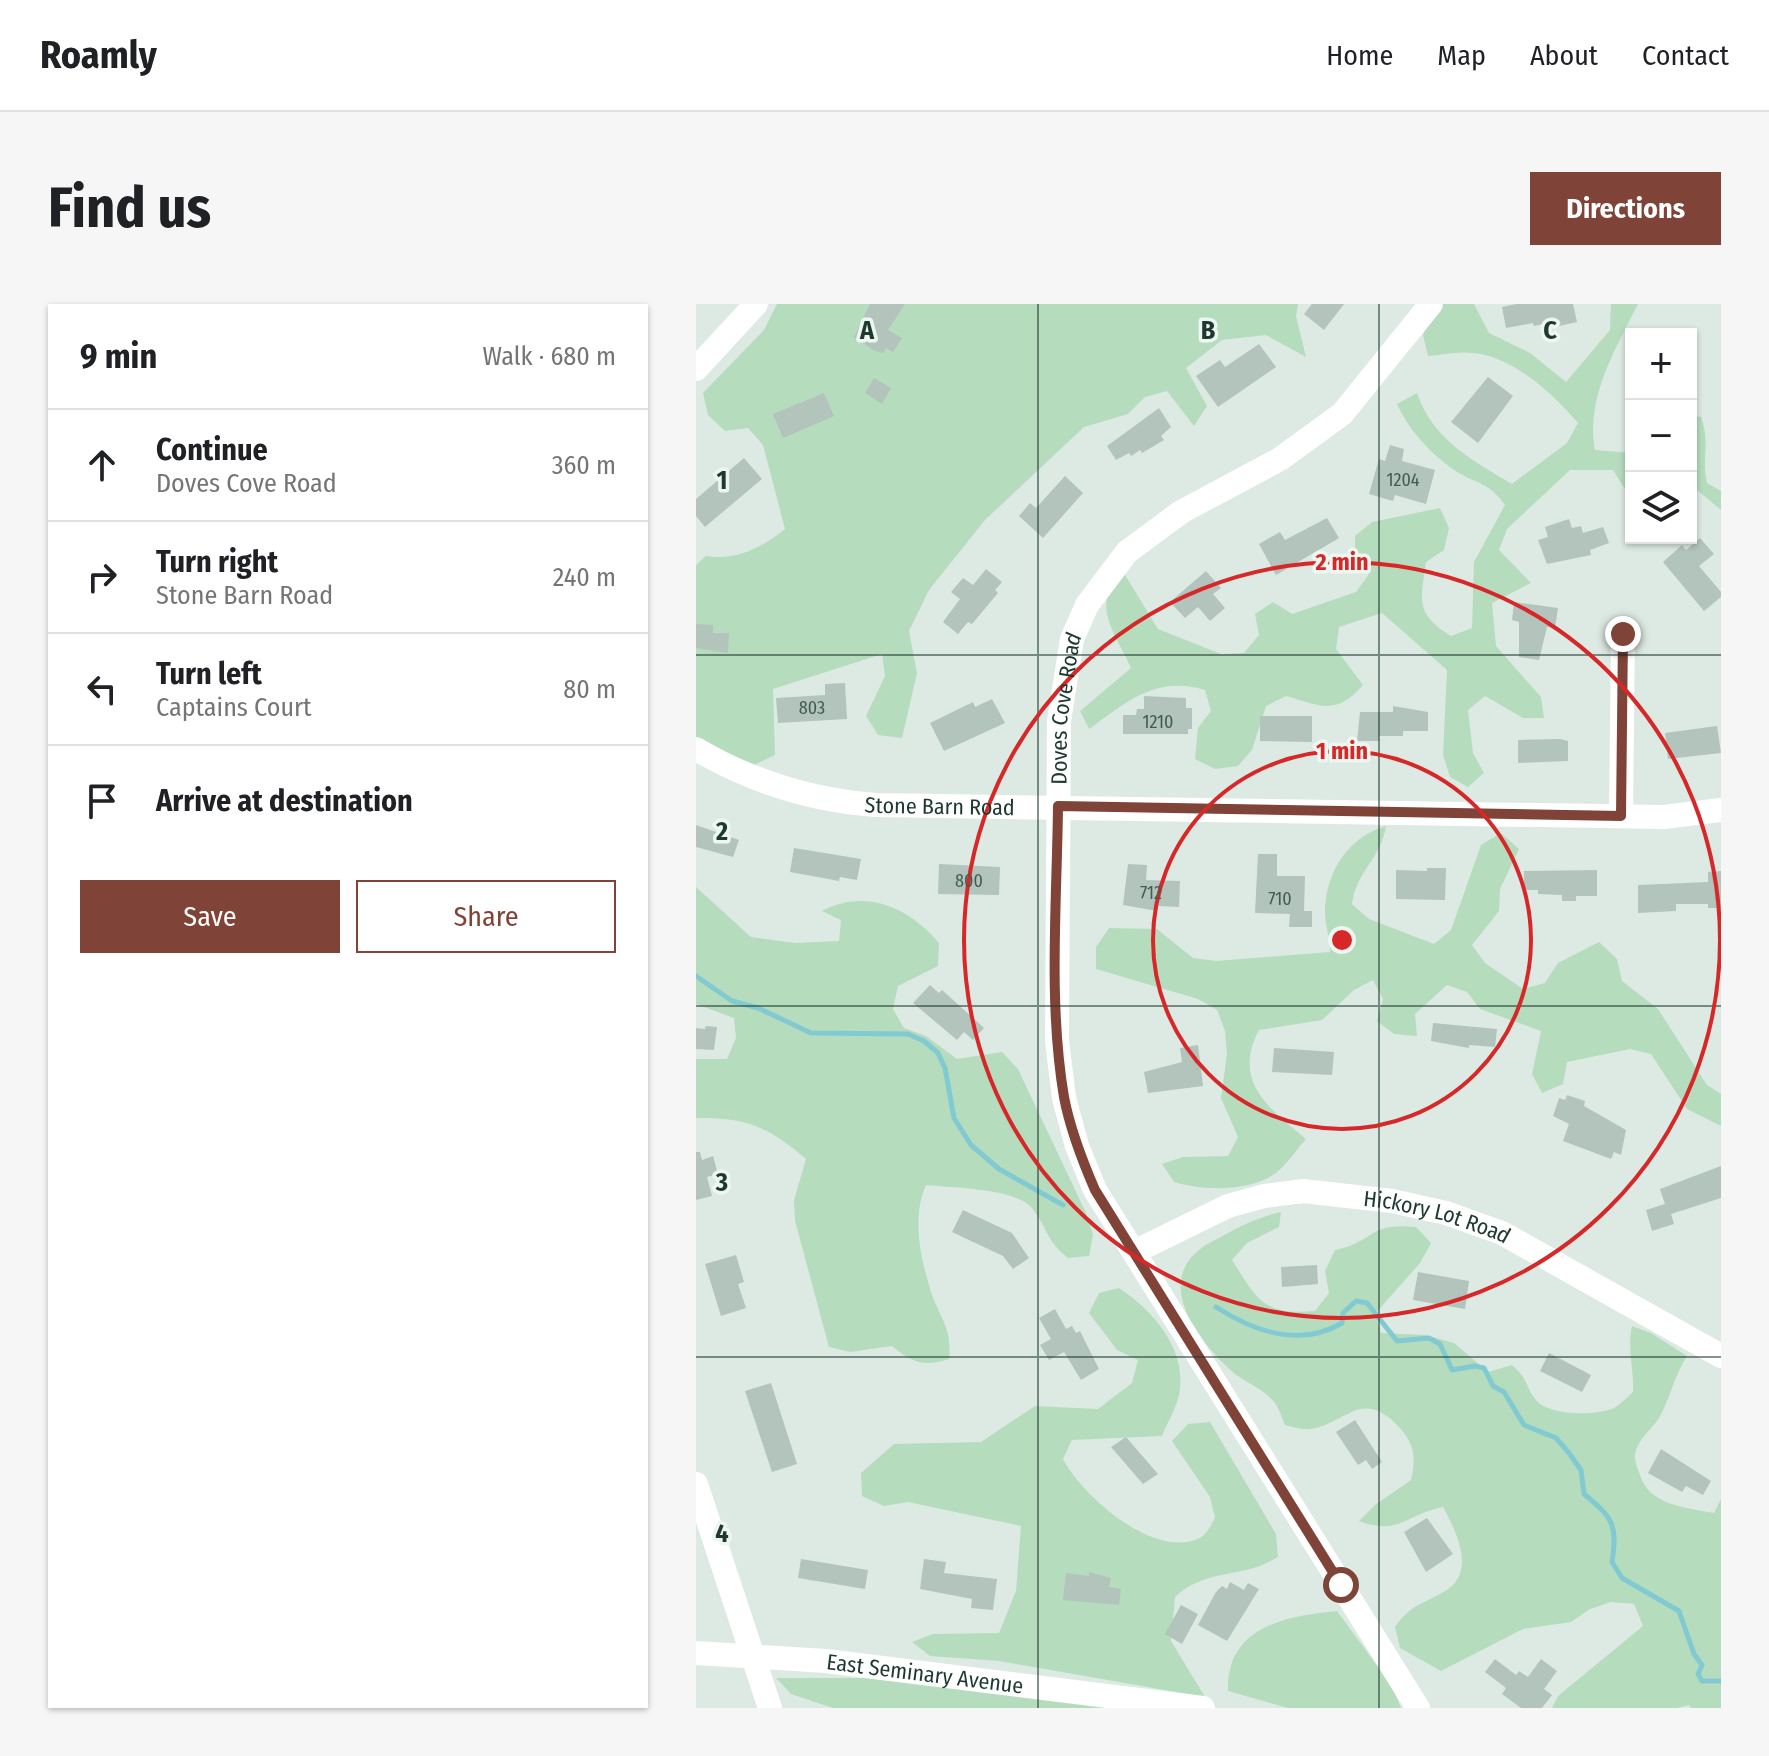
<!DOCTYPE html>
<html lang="en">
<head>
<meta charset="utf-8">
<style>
  body { margin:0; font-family:"Fira Sans Condensed",sans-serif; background:#f6f6f6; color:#202124 }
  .controls { position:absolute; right:24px; top:24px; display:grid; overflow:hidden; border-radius:0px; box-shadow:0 2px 6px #0004 }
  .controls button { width:72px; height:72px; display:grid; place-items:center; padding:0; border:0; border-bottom:2px solid #e0e0e0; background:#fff; color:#202124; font:40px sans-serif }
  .stop { position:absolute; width:24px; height:24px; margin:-18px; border:6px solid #804337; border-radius:50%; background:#fff }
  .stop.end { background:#804337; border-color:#fff; box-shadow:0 2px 8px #0008 }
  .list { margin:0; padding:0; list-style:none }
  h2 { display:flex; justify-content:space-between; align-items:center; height:104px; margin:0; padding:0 32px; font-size:34px }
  h2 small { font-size:26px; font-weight:400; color:#757577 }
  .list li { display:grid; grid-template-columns:52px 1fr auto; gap:24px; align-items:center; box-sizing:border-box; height:112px; padding:0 32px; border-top:2px solid #e0e0e0 }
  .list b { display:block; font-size:30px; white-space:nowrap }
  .list p { margin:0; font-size:26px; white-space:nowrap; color:#757577 }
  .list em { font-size:26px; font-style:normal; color:#757577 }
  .actions { display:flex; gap:16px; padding:24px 32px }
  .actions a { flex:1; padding:18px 0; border:2px solid #804337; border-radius:0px; text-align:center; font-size:28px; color:#804337 }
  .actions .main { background:#804337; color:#fff }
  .icon { flex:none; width:44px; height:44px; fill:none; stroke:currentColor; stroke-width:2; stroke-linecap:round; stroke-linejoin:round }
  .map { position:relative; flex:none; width:1025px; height:1404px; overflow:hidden; border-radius:0px }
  header { display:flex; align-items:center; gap:48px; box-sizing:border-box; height:112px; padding:0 40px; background:#fff; border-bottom:2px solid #e0e0e0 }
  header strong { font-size:38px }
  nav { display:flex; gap:44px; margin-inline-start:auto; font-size:28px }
  .intro { display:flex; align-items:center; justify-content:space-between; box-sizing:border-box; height:192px; padding:0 48px }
  h1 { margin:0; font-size:56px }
  .button { padding:20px 36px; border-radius:0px; background:#804337; color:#fff; font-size:28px; font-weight:700 }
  main { display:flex; gap:48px; padding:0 48px }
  aside { flex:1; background:#fff; border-radius:0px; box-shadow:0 2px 6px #0004 }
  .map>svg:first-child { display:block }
  .green { fill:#b5dcbd }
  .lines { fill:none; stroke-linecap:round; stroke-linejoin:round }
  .stream { stroke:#82cad1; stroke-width:5 }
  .building { fill:#b2c4bc }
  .minor { stroke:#fff; stroke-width:24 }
  .route { stroke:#804337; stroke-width:10 }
  .grid { fill:none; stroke:#1e3930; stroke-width:2; stroke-opacity:0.55 }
  .ring { fill:none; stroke:#d62828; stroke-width:4 }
  .labels { text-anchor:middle; stroke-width:7; stroke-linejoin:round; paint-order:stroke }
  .number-label { font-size:18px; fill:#435c53 }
  .street-label { font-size:22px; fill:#1e3930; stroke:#edf6f1 }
  .grid-label { font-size:26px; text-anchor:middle; font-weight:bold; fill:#1e3930; stroke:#edf6f1; stroke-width:7; stroke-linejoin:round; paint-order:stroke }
  .centre { fill:#d62828; stroke:#edf6f1; stroke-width:4 }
  .ring-label { font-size:24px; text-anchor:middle; font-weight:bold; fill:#d62828; stroke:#edf6f1; stroke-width:7; stroke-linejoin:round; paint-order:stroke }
</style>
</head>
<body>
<header>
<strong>Roamly</strong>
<nav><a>Home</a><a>Map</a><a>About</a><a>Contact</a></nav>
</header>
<div class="intro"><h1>Find us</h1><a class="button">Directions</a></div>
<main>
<aside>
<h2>9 min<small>Walk · 680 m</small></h2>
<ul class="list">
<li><svg class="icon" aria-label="ahead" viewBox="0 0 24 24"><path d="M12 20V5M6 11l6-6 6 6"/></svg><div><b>Continue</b><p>Doves Cove Road</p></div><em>360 m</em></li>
<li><svg class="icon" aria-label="right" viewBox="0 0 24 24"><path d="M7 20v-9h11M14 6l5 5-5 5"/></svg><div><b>Turn right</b><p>Stone Barn Road</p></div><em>240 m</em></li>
<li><svg class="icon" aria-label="left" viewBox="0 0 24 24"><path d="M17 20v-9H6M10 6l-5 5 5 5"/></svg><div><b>Turn left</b><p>Captains Court</p></div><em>80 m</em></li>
<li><svg class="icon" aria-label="arrive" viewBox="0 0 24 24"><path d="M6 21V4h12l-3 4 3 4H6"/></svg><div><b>Arrive at destination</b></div></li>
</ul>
<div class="actions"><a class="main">Save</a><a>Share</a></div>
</aside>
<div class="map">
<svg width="1025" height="1404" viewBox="0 0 1025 1404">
  <rect width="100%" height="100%" fill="#ddeae3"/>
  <path class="green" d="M81 0H602L600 12 610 53 570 31 526 36 490 64 511 102 498 122 471 87 449 93 432 110 388 123 289 216 233 286 213 327 221 369 206 434 182 431 170 412 189 372 186 350 77 385 79 451 58 461 0 439V261L10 252C40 257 65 244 89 225L67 141 52 124 29 127 12 111 7 89 68 26Z
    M739 0H778L793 29 834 49 870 78 914 26 915 0H942C920 44 889 95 899 146L935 149V188L929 185 917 166H874L811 225 803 246 835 279 796 299 800 342 845 393 848 414H827L789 392 772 406 777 449 788 469 772 483 754 473 747 451 751 366 686 309 643 323 640 345 667 381C640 412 625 402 590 392L570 402 556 446 542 462 519 465 499 455 502 424 515 407 509 386C459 371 431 398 393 425L384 407 435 364C418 326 394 302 426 266L462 325 525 350 548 349 563 331 559 310 577 298 596 310 660 288 673 270 659 253V232L676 218 744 204 753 224 748 246 730 258C725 296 718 309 755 332L776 324 778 258 809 201C793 178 780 180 758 166 735 150 712 125 701 100L721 89C737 136 776 156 816 180L871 139 882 119C857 90 817 52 776 49 762 47 746 51 732 52L727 31Z
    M995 111 1005 113C1015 141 1005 152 1011 179L1025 187V206L995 181Z
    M690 522C685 555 660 567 656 600L673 615 738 640 755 626 785 541 805 529 823 545 804 585 803 607 776 641 789 659 827 685 849 679 862 659 903 638 921 655 926 677 962 705 1011 781 1025 790V822L991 805 955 750 934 745 871 758 867 780 846 789 836 770 845 727 784 705 771 688 751 681 719 710 721 732 698 730 681 717 687 695 677 676 658 686 626 716 563 726C536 777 572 804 610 835 601 845 592 859 581 868 556 888 507 887 478 878L466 860 487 853 532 852 542 833 525 794 531 750 529 727 521 706 502 695 400 665V643L413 624 461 625 497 654 520 657 634 648C634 634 628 617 629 603 632 565 653 533 690 522Z
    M0 583 55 633 99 639 143 637 145 616 126 607C169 584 213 603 243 639L242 662 202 682 197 705 208 724 230 732 261 755 306 748 322 765 390 909 397 930 393 952 372 954C350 937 351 922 335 903 317 884 256 884 230 881 215 915 225 956 236 991 246 1017 256 1025 253 1055 228 1063 216 1059 196 1042L154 1048 133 1043 99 917 98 896 110 855C72 823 51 813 0 814V755H31L40 734 38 714 0 700Z
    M585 908 583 923 551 939 536 956C562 997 567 1011 619 1007L633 989 629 967 639 946C679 938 671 918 720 923L735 939 724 959 679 1010 685 1029 729 1031 758 1039 792 1068 816 1061C834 1077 829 1083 840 1096 853 1112 900 1112 918 1104 925 1100 931 1093 937 1088 938 1064 931 1045 936 1022L955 1029 991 1052C978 1072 974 1095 963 1114 955 1126 942 1135 939 1150 938 1155 941 1163 943 1168 952 1202 988 1203 1018 1209L1025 1195V1404H995L993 1401 981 1404H856L862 1392 947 1322 938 1300 915 1298 894 1305 875 1318 827 1325 745 1367 704 1344 699 1323C715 1300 726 1301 749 1287 781 1268 760 1227 747 1203 711 1210 703 1232 663 1217L679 1201 715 1176C720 1155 719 1141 704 1124 665 1082 651 1120 614 1125 606 1126 597 1123 589 1121 586 1114 583 1105 579 1099 568 1085 552 1080 539 1070 500 1036 451 971 517 937 539 925 560 913 585 908Z
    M423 984C458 1007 492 1047 483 1091 480 1105 471 1119 466 1132L376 1136 367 1155C387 1193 459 1256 504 1234 511 1230 515 1221 519 1214L514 1193 476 1137 492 1120 514 1118 580 1230 582 1253C545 1276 511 1263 479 1293L475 1337 509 1393 303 1357 234 1352 216 1338 237 1330 303 1329 320 1287 325 1222 212 1198 188 1202 166 1192 165 1169 198 1140 285 1138 339 1102 402 1105 436 1079 442 1056 421 1046 393 1009 403 989Z
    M641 1307 696 1382 705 1404H592L532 1387C530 1323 589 1312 641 1307Z
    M80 1374H170L427 1404H137L95 1390Z"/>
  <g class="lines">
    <path class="stream" d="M0 672 36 697 62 704 115 729 212 730 228 737 242 749 249 764 258 814 275 841 303 865 367 901
      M520 1003C557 1027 604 1044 646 1019L647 1009 660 997 671 999 701 1037 733 1034 744 1040 756 1066 779 1062 788 1064 797 1082 808 1088 828 1121 860 1134 873 1149 885 1166 888 1190C916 1213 922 1220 916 1258L926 1274 983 1307 998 1350 1006 1361 1002 1370 1006 1377H1025"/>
  </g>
  <path class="building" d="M174 0H209L192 26 206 34 197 48 190 44 187 49 179 47 158 33Z
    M616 0H648L628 26 608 10Z
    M820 0H877L881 18 863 22 862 17 838 22 837 19 810 24 806 3Z
    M563 40 580 63 522 103 500 72 524 56 529 63Z
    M792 73 817 92 782 139 755 118Z
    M178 74 195 84 186 100 169 89Z
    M128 89 138 112 87 134 77 110Z
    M463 104 475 123 465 132 468 136 446 149 444 146 435 152 433 149 420 156 411 142Z
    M694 141 708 145 706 157 739 166 730 200 699 191 697 197 673 190 683 155 689 157Z
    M48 154 66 175 9 223 0 212V195Z
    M369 172 387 189 347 234 323 212 334 199 340 204Z
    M631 214 643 234 580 271 563 240 584 228 589 236Z
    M873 215 876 224 885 222 887 229 907 223 913 239 894 246 895 251 851 260 842 236 852 233 849 223Z
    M1004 234 1018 250 1003 262 1025 288V293L1008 307 967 258 986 241 990 246Z
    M290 265 306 278 299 286 302 289 276 320 272 318 262 330 247 318 264 295 255 288 267 274 277 281Z
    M510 267 525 284 517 290 529 304 514 317 502 303 489 314 474 298Z
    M818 298 862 304 859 324 851 323 843 356 823 353V318L816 316Z
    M0 320 17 321V329H33L32 349 0 344Z
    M149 379 151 415 82 419 80 394 129 391V380Z
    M448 392 490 394V404H496V425H492V430H427V411H440L441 405H448Z
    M296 395 309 419 248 447 234 419 277 398 279 403Z
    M697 402 732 408V427H707V432H683V437H661L664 408H697Z
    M564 412H616V438L564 437Z
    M1021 422 1025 449 972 455 969 429Z
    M864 435 872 437V457L822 459V436Z
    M0 521 43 536 37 553 0 543Z
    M98 544 165 555 161 576 144 573 143 577 94 568Z
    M562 550H581V572H609L608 607H616V623H593L594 610 559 609Z
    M243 560 304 563 303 591 242 590Z
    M432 560 451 561 450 576 484 577 483 603 462 602 461 607 427 601Z
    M731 564H750L749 596 700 595V566L731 567Z
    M901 566V592H880V597H866V591L842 590V586H828V567Z
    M1025 567V604H1012V600H980V607L942 609V581L1012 578V568Z
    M234 681 243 689 246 686 288 724 277 736 268 728 261 736 217 699Z
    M737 719 801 725 799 743 773 741V744L735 737Z
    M10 722 21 723 18 746 0 745V724L9 725Z
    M502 741 507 782 452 789 448 768 486 758 484 744Z
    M578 744 638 748 636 771 576 768Z
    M871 791 889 797 888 802 930 826 925 851 918 848 915 855 867 837 873 820 857 812 863 794 869 796Z
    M0 848H4L6 856 17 852 22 870 11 873 16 892 0 896Z
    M1025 862V894L975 910 978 920 956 927 950 906 969 900 964 885Z
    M267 906 316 929 333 954 317 965 307 952 256 928Z
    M40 951 48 978 42 980 50 1004 25 1012 9 960Z
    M621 961 622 980 586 983 585 963Z
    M722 968 773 977 769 1005 717 996Z
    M359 1005 370 1025 376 1022 380 1029 384 1027 403 1065 385 1076 368 1048 353 1056 344 1041 355 1035 343 1014Z
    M853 1049 895 1071 886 1088 844 1067Z
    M75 1079 101 1160 76 1168 49 1087Z
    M659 1116 686 1158 676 1165 670 1156 662 1161 640 1128Z
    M430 1133 462 1170 447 1180 415 1143Z
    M965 1145 1015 1177 1007 1191 990 1182 986 1188 952 1169Z
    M731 1214 757 1250 730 1268 708 1228Z
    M105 1255 172 1266 169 1285 102 1274Z
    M228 1255 250 1258 248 1269 301 1275 297 1306 275 1304 276 1295 224 1285Z
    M393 1268 415 1274 413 1283 425 1285 423 1301 367 1296 370 1269 393 1272Z
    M534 1278 548 1286 552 1279 563 1285 531 1337 502 1321 520 1288 526 1282 531 1285Z
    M485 1301 502 1310 486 1340 469 1330Z
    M799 1355 820 1371 823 1367 832 1373 845 1355 861 1367 848 1385 856 1391 846 1404H825L806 1390 810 1384 789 1368Z"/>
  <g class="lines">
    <g class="minor">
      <path d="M0 65 60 0"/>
      <path id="s1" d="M0 445C56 478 115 496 179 501L968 513 1025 506"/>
      <path d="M925 512 927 330"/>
      <path id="s2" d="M438 948 532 902 568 892 607 887 696 897 750 909 806 929 1025 1052"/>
      <path d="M0 1180 74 1404"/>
      <path id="s3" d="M0 1349 130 1357 507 1404"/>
      <path id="s4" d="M722 1404 399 886 381 842 368 794 361 737 363 417 376 335 391 301 431 248 485 208 584 155 646 110 735 0"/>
    </g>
  </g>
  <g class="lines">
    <path class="route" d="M645 1281 399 886C386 856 374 825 368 793 352 698 361 598 362 502L925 512 927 330"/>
  </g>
  <path class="grid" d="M342 0V1404M683 0V1404M0 351H1025M0 702H1025M0 1053H1025"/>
  <g class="ring">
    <circle cx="646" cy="636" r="189"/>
    <circle cx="646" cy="636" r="378"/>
  </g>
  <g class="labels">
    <g class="number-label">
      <text x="707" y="182">1204</text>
      <text x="116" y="410">803</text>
      <text x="462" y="424">1210</text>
      <text x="273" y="583">800</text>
      <text x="455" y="595">712</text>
      <text x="584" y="601">710</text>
    </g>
    <g class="street-label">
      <text dy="8" stroke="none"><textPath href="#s4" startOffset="1098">Doves Cove Road</textPath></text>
      <text dy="8" stroke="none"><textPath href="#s1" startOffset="254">Stone Barn Road</textPath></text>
      <text dy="8" stroke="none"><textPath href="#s2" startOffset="318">Hickory Lot Road</textPath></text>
      <text dy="8" stroke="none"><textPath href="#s3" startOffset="230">East Seminary Avenue</textPath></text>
    </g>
  </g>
  <g class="grid-label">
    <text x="171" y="35">A</text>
    <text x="512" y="35">B</text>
    <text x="854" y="35">C</text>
    <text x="26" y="185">1</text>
    <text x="26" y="536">2</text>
    <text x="26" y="887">3</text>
    <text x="26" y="1238">4</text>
  </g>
  <circle cx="646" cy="636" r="12" class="centre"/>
  <g class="ring-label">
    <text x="646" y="266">2 min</text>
    <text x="646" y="455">1 min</text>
  </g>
</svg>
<div class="controls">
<button>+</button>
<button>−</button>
<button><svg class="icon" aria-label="layers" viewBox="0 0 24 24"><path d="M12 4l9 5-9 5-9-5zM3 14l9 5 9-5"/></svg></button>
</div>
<div class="stop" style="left:645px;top:1281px"></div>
<div class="stop end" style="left:927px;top:330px"></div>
</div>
</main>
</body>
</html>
